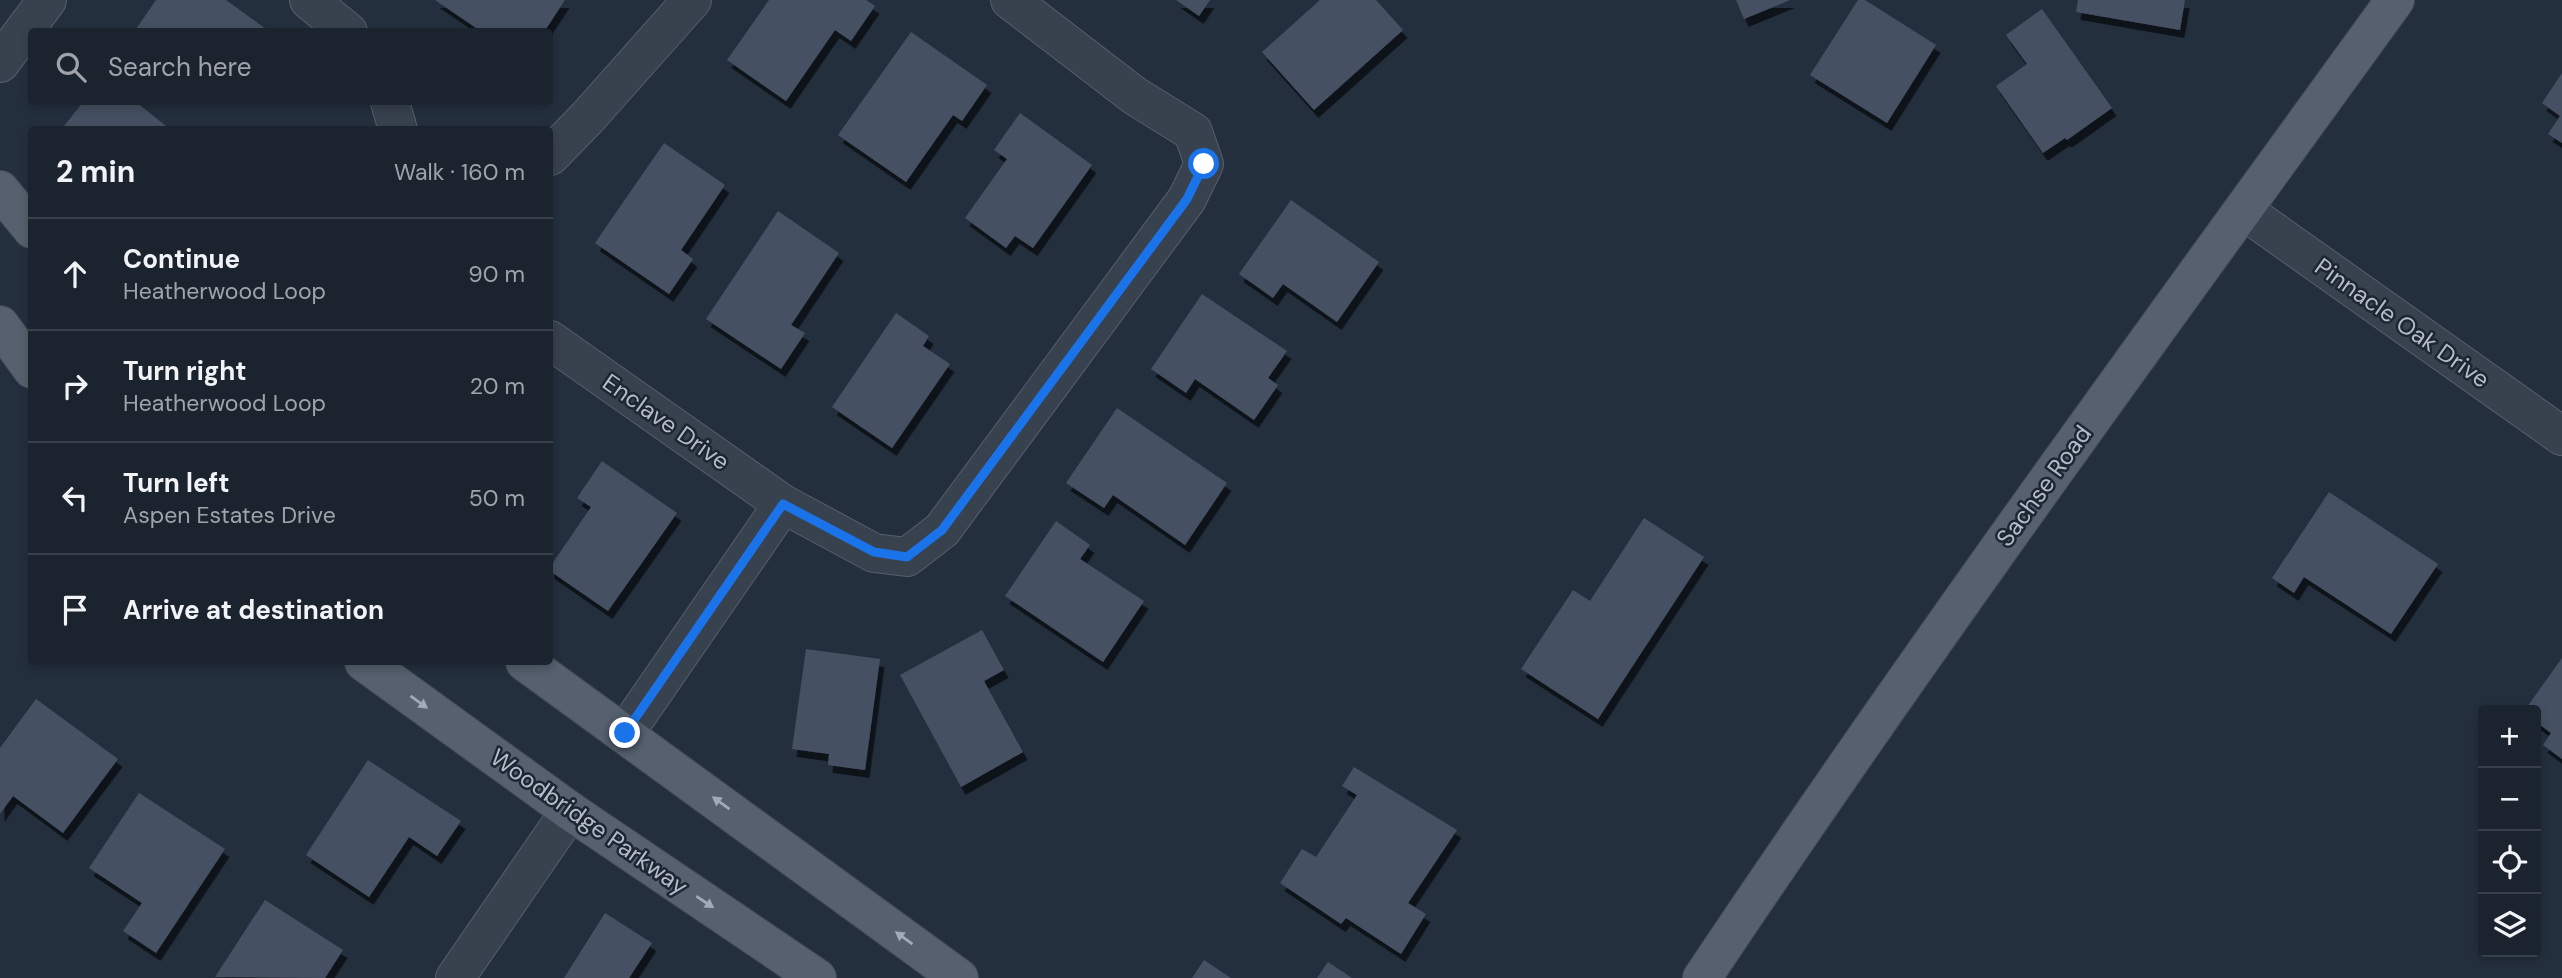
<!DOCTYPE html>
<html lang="en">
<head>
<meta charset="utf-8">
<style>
  body { margin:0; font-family:"DM Sans",sans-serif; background:#242b36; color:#f1f3f6 }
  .controls { position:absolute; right:21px; bottom:21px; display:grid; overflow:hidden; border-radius:7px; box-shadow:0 4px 10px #0003 }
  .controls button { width:63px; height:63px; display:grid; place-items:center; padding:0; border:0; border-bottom:2px solid #39404a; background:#1b232e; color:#f1f3f6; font:35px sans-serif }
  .stop { position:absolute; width:21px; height:21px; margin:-16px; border:5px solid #1a73e8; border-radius:50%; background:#fff }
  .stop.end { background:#1a73e8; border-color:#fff; box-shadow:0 2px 7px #0008 }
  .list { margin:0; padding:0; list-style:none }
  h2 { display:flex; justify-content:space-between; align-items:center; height:91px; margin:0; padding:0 28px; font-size:30px }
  h2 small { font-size:23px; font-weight:400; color:#a0a4aa }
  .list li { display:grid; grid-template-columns:46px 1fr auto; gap:21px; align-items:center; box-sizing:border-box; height:112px; padding:0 28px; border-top:2px solid #39404a }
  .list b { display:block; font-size:26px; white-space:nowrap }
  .list p { margin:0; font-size:23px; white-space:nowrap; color:#a0a4aa }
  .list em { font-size:23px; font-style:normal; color:#a0a4aa }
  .icon { flex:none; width:38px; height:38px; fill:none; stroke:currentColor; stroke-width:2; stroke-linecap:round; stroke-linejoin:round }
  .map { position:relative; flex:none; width:2562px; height:978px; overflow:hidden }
  .search { position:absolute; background:#1b232e; box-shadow:0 4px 10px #0003; left:28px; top:28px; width:525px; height:77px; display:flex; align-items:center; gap:18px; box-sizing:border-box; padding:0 24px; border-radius:7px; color:#a0a4aa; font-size:26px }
  .panel { position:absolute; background:#1b232e; box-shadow:0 4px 10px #0003; left:28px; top:126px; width:525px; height:539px; border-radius:7px }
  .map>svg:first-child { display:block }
  .building { fill:#455162; filter:url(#shadow) }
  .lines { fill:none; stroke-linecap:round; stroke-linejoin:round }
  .minor-casing { stroke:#565f6c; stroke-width:40 }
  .major-casing { stroke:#414a57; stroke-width:40 }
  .minor { stroke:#38414e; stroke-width:38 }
  .major { stroke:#56606e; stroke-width:38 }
  .oneway { fill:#a1aab7 }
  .route { stroke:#1a73e8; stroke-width:9 }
  .labels { text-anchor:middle; stroke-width:5; stroke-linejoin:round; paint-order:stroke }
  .street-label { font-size:24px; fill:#b4bcc9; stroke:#1d2633 }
</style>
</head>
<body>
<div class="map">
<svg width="2562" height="978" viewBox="0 0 2562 978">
  <defs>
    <filter id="shadow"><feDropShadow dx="4.5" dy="8" stdDeviation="0" flood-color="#0009"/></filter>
  </defs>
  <rect width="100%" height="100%" fill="#242f3e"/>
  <path class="building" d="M156 0H226L270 32H134Z
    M435 0H565L544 32H482Z
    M769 0H866L875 6 851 41 835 30 786 101 727 60Z
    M1176 0H1210L1199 16Z
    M1320 0H1376L1403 30 1314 110 1262 52Z
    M1736 0H1790L1744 19Z
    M1858 0H1865L1936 45 1887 123 1810 75Z
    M2078 0H2185L2180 30 2076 12Z
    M2042 9 2112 108 2067 140 2065 138 2043 153 1996 86 2027 64 2006 35Z
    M911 32 987 85 962 121 953 115 906 182 838 135Z
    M2562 73V143L2548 134 2560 116 2542 103Z
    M83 102H136L171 130H61Z
    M1020 113 1092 165 1033 248 1015 236 1006 248 965 218 1007 159 994 150Z
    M664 143 725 185 681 250 693 259 669 294 595 243Z
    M1291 200 1379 262 1337 322 1283 284 1273 298 1239 274Z
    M778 211 839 253 791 325 805 333 781 369 706 319Z
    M1202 294 1287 351 1268 378 1278 385 1254 420 1195 379 1186 393 1151 369Z
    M896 313 929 336 923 346 950 364 892 448 832 407Z
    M1117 408 1227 483 1185 545 1113 495 1104 508 1066 483Z
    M602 461 677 513 608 611 550 571V567L591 507 577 498Z
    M2329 492 2438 564 2391 634 2304 577 2294 593 2272 578Z
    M1644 518 1704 557 1598 719 1521 669 1573 590 1590 601Z
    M1056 521 1090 545 1080 559 1144 601 1103 662 1005 596Z
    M982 630 1004 670 984 681 1023 752 961 787 900 675Z
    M806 649 880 659 865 770 828 765 829 754 792 749Z
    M2562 658V759L2543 745 2551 733 2536 722V710H2525Z
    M36 699 118 759 63 833 13 796 0 814V748Z
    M368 760 461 821 437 856 409 837 369 897 306 855Z
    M1354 767 1457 830 1408 903 1426 914 1401 954 1346 918 1341 924 1280 883 1302 849 1316 857 1357 795 1342 786Z
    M139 793 225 849 156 953 123 931 142 903 89 868Z
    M265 900 343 950 325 978 215 977Z
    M605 913 652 943 629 978H564Z
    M1204 960 1231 978H1192Z
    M1328 962 1352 978H1317Z"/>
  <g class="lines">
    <g class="minor-casing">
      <path id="minor" d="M309 0 348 32
        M0 63 47 0
        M390 102 398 130
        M550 156 587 118 692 0
        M2243 210 2562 436
        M550 340 783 504 874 553 907 557 942 530 1187 199 1204 164 1193 132 1135 96 1010 0
        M625 733 783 504
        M455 978 570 811"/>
    </g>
    <g class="major-casing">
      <path id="major" d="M0 190 32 229
        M0 325 32 369
        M364 662 570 811 817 978
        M525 662 959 978
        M1702 978C1924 646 2161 323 2395 0"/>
    </g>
    <use href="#minor" class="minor"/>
    <use href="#major" class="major"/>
  </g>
  <defs><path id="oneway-solid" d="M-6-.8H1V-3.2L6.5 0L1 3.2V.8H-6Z" transform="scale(1.75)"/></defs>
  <g class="oneway">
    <use href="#oneway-solid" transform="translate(419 702) rotate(36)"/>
    <use href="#oneway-solid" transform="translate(721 803) rotate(-144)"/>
    <use href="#oneway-solid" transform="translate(705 902) rotate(34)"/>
    <use href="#oneway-solid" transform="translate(904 938) rotate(-144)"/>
  </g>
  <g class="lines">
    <path class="route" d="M625 733 783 504 874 552 907 557 942 530 1187 199 1204 164"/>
  </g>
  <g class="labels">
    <g class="street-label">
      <text transform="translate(2402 323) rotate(35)" y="8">Pinnacle Oak Drive</text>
      <text transform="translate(666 422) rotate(35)" y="8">Enclave Drive</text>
      <text transform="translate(2044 486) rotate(-54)" y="8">Sachse Road</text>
      <text transform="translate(589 822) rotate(35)" y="8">Woodbridge Parkway</text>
    </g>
  </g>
</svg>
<div class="controls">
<button>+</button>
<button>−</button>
<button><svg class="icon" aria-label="locate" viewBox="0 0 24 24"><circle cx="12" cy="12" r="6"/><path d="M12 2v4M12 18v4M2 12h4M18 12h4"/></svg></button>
<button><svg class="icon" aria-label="layers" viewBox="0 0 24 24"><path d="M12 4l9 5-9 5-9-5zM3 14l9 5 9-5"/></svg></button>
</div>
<div class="stop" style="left:1204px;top:164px"></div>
<div class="stop end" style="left:625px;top:733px"></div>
<div class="search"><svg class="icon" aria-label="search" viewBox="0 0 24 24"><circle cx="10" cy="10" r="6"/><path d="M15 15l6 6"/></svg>Search here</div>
<section class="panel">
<h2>2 min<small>Walk · 160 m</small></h2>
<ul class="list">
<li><svg class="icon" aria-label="ahead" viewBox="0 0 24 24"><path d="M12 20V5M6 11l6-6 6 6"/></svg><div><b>Continue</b><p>Heatherwood Loop</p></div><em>90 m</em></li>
<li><svg class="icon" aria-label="right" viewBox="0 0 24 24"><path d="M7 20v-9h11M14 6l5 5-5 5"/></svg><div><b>Turn right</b><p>Heatherwood Loop</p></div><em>20 m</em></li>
<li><svg class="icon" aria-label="left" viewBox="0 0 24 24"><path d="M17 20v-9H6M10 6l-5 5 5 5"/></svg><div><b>Turn left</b><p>Aspen Estates Drive</p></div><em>50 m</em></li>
<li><svg class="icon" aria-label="arrive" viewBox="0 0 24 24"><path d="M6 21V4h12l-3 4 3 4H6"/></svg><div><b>Arrive at destination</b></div></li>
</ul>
</section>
</div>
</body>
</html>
